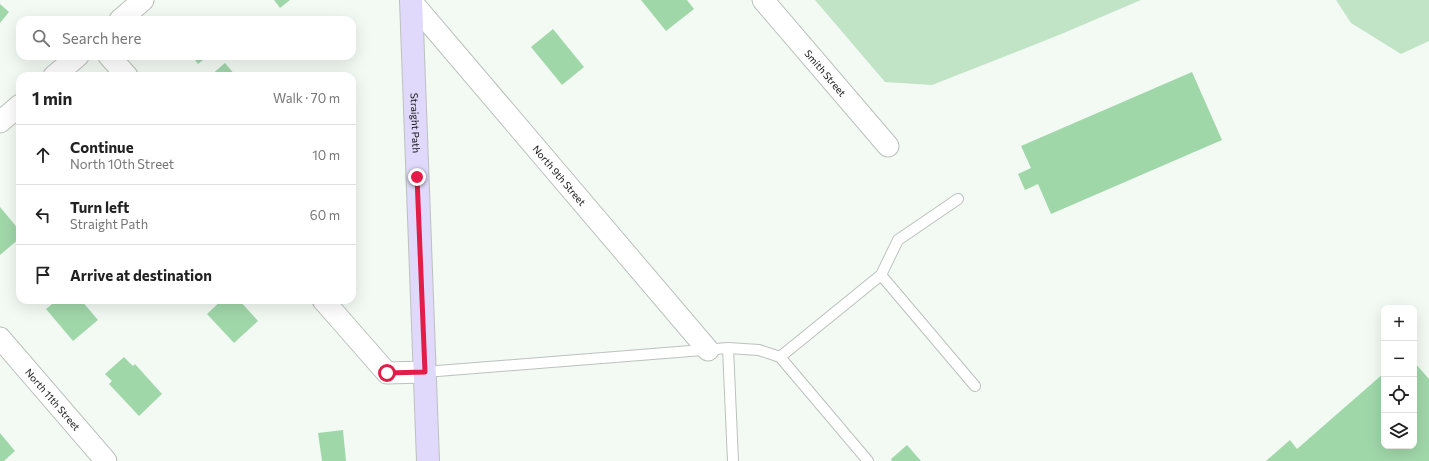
<!DOCTYPE html>
<html lang="en">
<head>
<meta charset="utf-8">
<style>
  body { margin:0; font-family:Commissioner,sans-serif; background:#f6f6f6; color:#222 }
  .controls { position:absolute; right:12px; bottom:12px; display:grid; overflow:hidden; border-radius:8px; box-shadow:0 4px 16px #0002 }
  .controls button { width:36px; height:36px; display:grid; place-items:center; padding:0; border:0; border-bottom:1px solid #e0e0e0; background:#fff; color:#222; font:20px sans-serif }
  .stop { position:absolute; width:12px; height:12px; margin:-9px; border:3px solid #e11d48; border-radius:50%; background:#fff }
  .stop.end { background:#e11d48; border-color:#fff; box-shadow:0 1px 4px #0008 }
  .list { margin:0; padding:0; list-style:none }
  h2 { display:flex; justify-content:space-between; align-items:center; height:52px; margin:0; padding:0 16px; font-size:17px }
  h2 small { font-size:13px; font-weight:400; color:#767676 }
  .list li { display:grid; grid-template-columns:26px 1fr auto; gap:12px; align-items:center; box-sizing:border-box; height:60px; padding:0 16px; border-top:1px solid #e0e0e0 }
  .list b { display:block; font-size:15px; white-space:nowrap }
  .list p { margin:0; font-size:13px; white-space:nowrap; color:#767676 }
  .list em { font-size:13px; font-style:normal; color:#767676 }
  .icon { flex:none; width:22px; height:22px; fill:none; stroke:currentColor; stroke-width:2; stroke-linecap:round; stroke-linejoin:round }
  .map { position:relative; flex:none; width:1429px; height:461px; overflow:hidden }
  .search { position:absolute; background:#fff; box-shadow:0 4px 16px #0002; left:16px; top:16px; width:340px; height:44px; display:flex; align-items:center; gap:10px; box-sizing:border-box; padding:0 14px; border-radius:12px; color:#767676; font-size:15px }
  .panel { position:absolute; background:#fff; box-shadow:0 4px 16px #0002; left:16px; top:72px; width:340px; height:232px; border-radius:12px }
  .map>svg:first-child { display:block }
  .green { fill:#c1e3c6 }
  .building { fill:#a0d7a9 }
  .lines { fill:none; stroke-linecap:round; stroke-linejoin:round }
  .service-casing { stroke:#bbc1bc; stroke-width:12 }
  .minor-casing { stroke:#bbc1bc; stroke-width:23 }
  .secondary-casing { stroke:#bbc1bc; stroke-width:24 }
  .service { stroke:#fff; stroke-width:10 }
  .minor { stroke:#fff; stroke-width:21 }
  .secondary { stroke:#e0d9fb; stroke-width:22 }
  .route { stroke:#e11d48; stroke-width:5 }
  .labels { text-anchor:middle; stroke-width:4; stroke-linejoin:round; paint-order:stroke }
  .street-label { font-size:10px; fill:#111311; stroke:#f3faf4 }
</style>
</head>
<body>
<div class="map">
<svg width="1429" height="461" viewBox="0 0 1429 461">
  <rect width="100%" height="100%" fill="#f3faf4"/>
  <path class="green" d="M815 0H1141L1059 35 932 85 885 82Z
    M1336 0H1429V41L1401 54 1351 23Z"/>
  <path class="building" d="M274 0H290L280 8Z
    M641 0H687L694 9 666 31Z
    M0 4 9 12 0 23Z
    M553 29 584 67 562 85 531 47Z
    M192 56H208L198 64Z
    M225 63 236 76H210Z
    M1192 72 1222 140 1051 214 1038 184 1025 190 1018 174 1031 168 1021 146Z
    M0 207 20 231V238L0 255Z
    M57 300H81L98 320 73 341 46 309Z
    M222 300H239L258 321 234 343 207 314Z
    M124 357 133 366 135 364 162 394 139 416 109 384 112 381 105 374Z
    M1414 362 1429 379V461H1266L1290 440 1297 449 1384 373V446H1414Z
    M343 430 346 461H322L318 433Z
    M0 433 15 451 4 461H0Z
    M907 445 921 461H892L891 459Z"/>
  <g class="lines">
    <g class="service-casing">
      <path id="service" d="M958 199 898 240 881 275 975 386
        M728 348 733 461
        M780 357 881 275
        M425 372 728 348 759 350 780 357 868 461"/>
    </g>
    <g class="minor-casing">
      <g id="minor">
        <path id="s1" d="M763 0 888 146"/>
        <path id="s2" d="M411 1 708 350"/>
        <path d="M120 20 143 0"/>
        <path d="M109 56 127 76"/>
        <path d="M54 76 78 56"/>
        <path d="M0 122 20 105"/>
        <path d="M323 300 387 373 425 372"/>
        <path id="s3" d="M0 338 106 461"/>
      </g>
    </g>
    <g class="secondary-casing">
      <g id="secondary">
        <path id="s4" d="M411 0 428 461"/>
      </g>
    </g>
    <use href="#service" class="service"/>
    <use href="#minor" class="minor"/>
    <use href="#secondary" class="secondary"/>
  </g>
  <g class="lines">
    <path class="route" d="M387 373 425 372 417 177"/>
  </g>
  <g class="labels">
    <g class="street-label">
      <text dy="4" stroke="none"><textPath href="#s1" startOffset="96">Smith Street</textPath></text>
      <text dy="4" stroke="none"><textPath href="#s4" startOffset="123">Straight Path</textPath></text>
      <text dy="4" stroke="none"><textPath href="#s2" startOffset="229">North 9th Street</textPath></text>
      <text dy="4" stroke="none"><textPath href="#s3" startOffset="81">North 11th Street</textPath></text>
    </g>
  </g>
</svg>
<div class="controls">
<button>+</button>
<button>−</button>
<button><svg class="icon" aria-label="locate" viewBox="0 0 24 24"><circle cx="12" cy="12" r="6"/><path d="M12 2v4M12 18v4M2 12h4M18 12h4"/></svg></button>
<button><svg class="icon" aria-label="layers" viewBox="0 0 24 24"><path d="M12 4l9 5-9 5-9-5zM3 14l9 5 9-5"/></svg></button>
</div>
<div class="stop" style="left:387px;top:373px"></div>
<div class="stop end" style="left:417px;top:177px"></div>
<div class="search"><svg class="icon" aria-label="search" viewBox="0 0 24 24"><circle cx="10" cy="10" r="6"/><path d="M15 15l6 6"/></svg>Search here</div>
<section class="panel">
<h2>1 min<small>Walk · 70 m</small></h2>
<ul class="list">
<li><svg class="icon" aria-label="ahead" viewBox="0 0 24 24"><path d="M12 20V5M6 11l6-6 6 6"/></svg><div><b>Continue</b><p>North 10th Street</p></div><em>10 m</em></li>
<li><svg class="icon" aria-label="left" viewBox="0 0 24 24"><path d="M17 20v-9H6M10 6l-5 5 5 5"/></svg><div><b>Turn left</b><p>Straight Path</p></div><em>60 m</em></li>
<li><svg class="icon" aria-label="arrive" viewBox="0 0 24 24"><path d="M6 21V4h12l-3 4 3 4H6"/></svg><div><b>Arrive at destination</b></div></li>
</ul>
</section>
</div>
</body>
</html>
